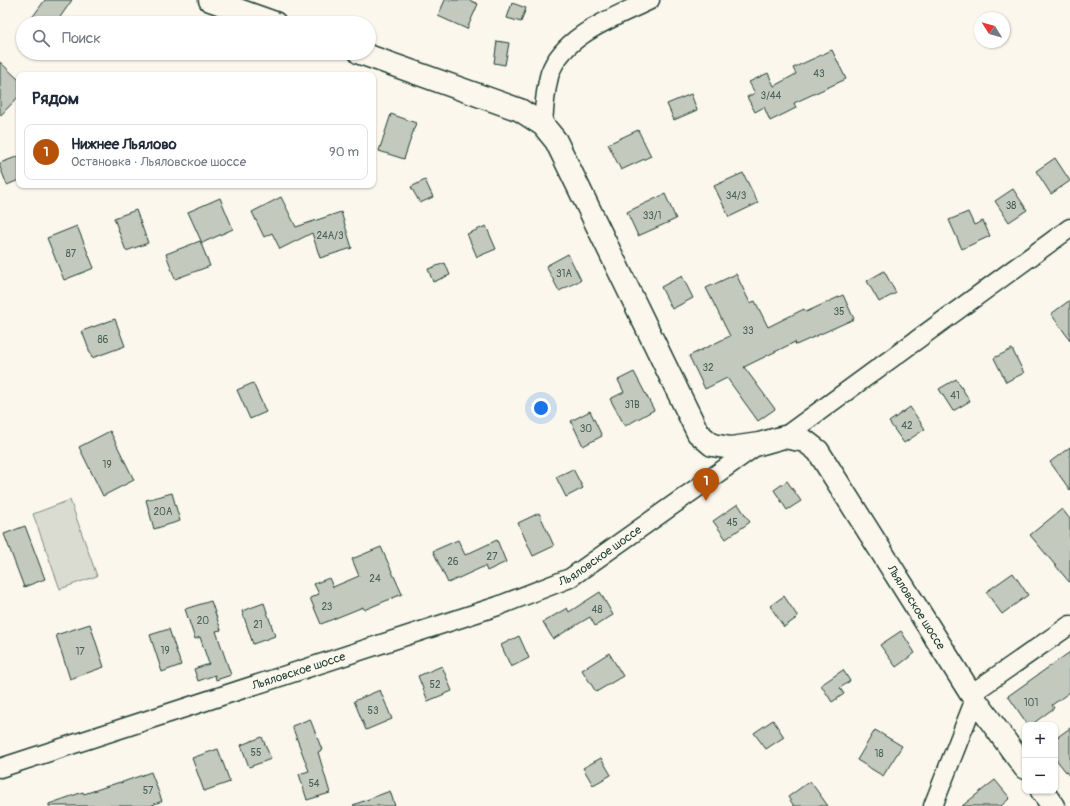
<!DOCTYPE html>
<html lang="ru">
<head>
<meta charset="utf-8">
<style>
  body { margin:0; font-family:Pangolin,sans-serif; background:#f2f2f3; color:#1f2937 }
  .controls { position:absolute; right:12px; bottom:12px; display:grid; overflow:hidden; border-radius:8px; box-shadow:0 1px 3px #0004 }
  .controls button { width:36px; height:36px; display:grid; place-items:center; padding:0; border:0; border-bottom:1px solid #e0e1e3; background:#fff; color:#1f2937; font:20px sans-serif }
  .compass { position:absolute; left:974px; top:12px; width:36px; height:36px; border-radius:50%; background:#fff; box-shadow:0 1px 3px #0004; rotate:307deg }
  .you { position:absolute; left:541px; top:408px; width:14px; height:14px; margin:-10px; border:3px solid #fff; border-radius:50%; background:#1a73e8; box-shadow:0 0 0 6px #1a73e833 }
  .badge { display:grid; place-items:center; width:26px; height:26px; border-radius:50%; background:#b45309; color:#fff; font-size:13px; font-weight:700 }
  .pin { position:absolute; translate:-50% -33px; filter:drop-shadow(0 1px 2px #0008) }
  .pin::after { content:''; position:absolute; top:21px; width:14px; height:12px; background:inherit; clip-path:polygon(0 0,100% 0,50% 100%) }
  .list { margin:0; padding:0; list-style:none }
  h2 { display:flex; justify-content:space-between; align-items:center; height:52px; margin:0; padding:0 16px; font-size:17px }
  h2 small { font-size:13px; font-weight:400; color:#747a83 }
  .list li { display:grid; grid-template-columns:26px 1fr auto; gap:12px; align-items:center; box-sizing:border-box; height:56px; margin:0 8px 8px; padding:0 8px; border:1px solid #e0e1e3; border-radius:8px }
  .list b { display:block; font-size:15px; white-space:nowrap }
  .list p { margin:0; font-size:13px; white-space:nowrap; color:#747a83 }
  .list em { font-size:13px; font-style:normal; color:#747a83 }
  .icon { flex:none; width:22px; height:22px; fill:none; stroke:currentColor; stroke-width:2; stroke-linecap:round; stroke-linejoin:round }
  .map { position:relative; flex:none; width:1070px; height:806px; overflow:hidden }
  .search { position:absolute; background:#fff; box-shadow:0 1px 3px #0004; left:16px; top:16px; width:360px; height:44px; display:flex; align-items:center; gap:10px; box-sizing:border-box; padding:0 14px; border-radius:22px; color:#747a83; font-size:15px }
  .panel { position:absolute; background:#fff; box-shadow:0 1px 3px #0004; left:16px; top:72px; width:360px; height:116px; border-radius:8px }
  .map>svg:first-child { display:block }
  .green { fill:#dbdcd1; stroke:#7d8c82 }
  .building { fill:#c4c9be; stroke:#1f3d34 }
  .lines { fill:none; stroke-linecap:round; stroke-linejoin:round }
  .minor-casing { stroke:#1f3d34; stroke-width:21 }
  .tertiary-casing { stroke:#1f3d34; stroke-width:25 }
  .minor { stroke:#fbf7ec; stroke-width:18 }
  .tertiary { stroke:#fbf7ec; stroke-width:22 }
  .labels { text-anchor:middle; stroke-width:3.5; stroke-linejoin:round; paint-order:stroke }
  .number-label { font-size:10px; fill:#486056 }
  .street-label { font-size:12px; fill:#1f3d34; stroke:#fbf7ec }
</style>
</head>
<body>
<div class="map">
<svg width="1070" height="806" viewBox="0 0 1070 806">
  <rect width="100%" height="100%" fill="#fbf7ec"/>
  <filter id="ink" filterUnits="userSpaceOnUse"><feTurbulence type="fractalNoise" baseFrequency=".025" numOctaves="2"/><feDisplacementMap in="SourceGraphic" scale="8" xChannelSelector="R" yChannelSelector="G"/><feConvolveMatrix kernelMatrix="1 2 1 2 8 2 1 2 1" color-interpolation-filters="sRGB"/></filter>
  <g filter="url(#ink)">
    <path class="green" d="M70 500 97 576 60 589 33 514Z"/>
    <path class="building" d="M45 0H72L56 23H28Z
      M445 0H469L478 4 467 29 438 16Z
      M512 3 526 8 521 22 507 18Z
      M497 41 509 43 505 65 494 63Z
      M832 50 846 79 794 103 796 108 770 121 764 107 755 112 747 97 755 93 749 82 768 73 774 86 796 74 793 68Z
      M0 62 19 80V96L0 116Z
      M691 94 697 110 674 120 667 104Z
      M391 114 416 123 404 159 379 151Z
      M638 130 651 156 621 170 608 144Z
      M19 156V180L7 185 0 167V163Z
      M1055 158 1070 181 1051 194 1036 171Z
      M743 173 758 203 729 217 714 186Z
      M425 180 433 197 420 203 411 187Z
      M1013 189 1027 210 1009 222 995 201Z
      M665 194 676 219 638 236 627 212Z
      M281 197 296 227 341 212 352 248 320 258 312 233 280 249 272 233 264 237 252 212Z
      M220 198 233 229 202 243 188 212Z
      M136 210 148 243 126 251 114 218Z
      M968 212 974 225 983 221 990 236 962 249 949 220Z
      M77 226 94 268 64 280 47 238Z
      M486 226 496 249 477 257 467 234Z
      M200 241 210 266 175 279 166 254Z
      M568 254 581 280 559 291 546 266Z
      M445 263 450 275 433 282 428 269Z
      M884 271 896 293 879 302 867 281Z
      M736 274 750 303 755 301 768 327 804 309 806 312 843 295 854 319 796 345 795 342 744 367 775 409 758 421 727 378 705 389 689 356 730 336 706 288Z
      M682 276 693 298 672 309 661 287Z
      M1070 300V340L1051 314Z
      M115 319 125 346 92 358 82 331Z
      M1012 349 1024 373 1006 382 994 358Z
      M634 372 654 410 625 426 610 399 624 392 618 380Z
      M956 379 970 401 953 411 939 389Z
      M253 383 266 412 250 419 237 390Z
      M910 407 925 429 904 443 889 422Z
      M590 411 602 436 583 446 571 421Z
      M110 431 134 480 103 496 79 447Z
      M1070 447V490L1050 462Z
      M573 469 583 488 566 497 556 477Z
      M787 481 801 501 787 510 774 490Z
      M172 493 180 521 154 529 146 500Z
      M738 504 750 522 726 539 713 521Z
      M1062 509 1070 519V583L1030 535Z
      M539 513 554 546 533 556 518 523Z
      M25 526 45 579 24 587 4 534Z
      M458 540 465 555 497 540 506 562 487 571 485 566 448 583 433 551Z
      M381 547 402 594 364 610 363 607 321 624 310 598 319 594 314 584 329 578 333 587 359 576 352 559Z
      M1013 573 1028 595 1002 614 986 592Z
      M600 592 613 615 595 626 590 617 553 639 543 622 567 608 569 612Z
      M784 596 798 617 784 627 770 606Z
      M211 601 221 630 216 631 231 675 216 680 215 675 198 681 194 669 209 664 200 637 195 639 185 609Z
      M264 603 275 636 253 644 242 611Z
      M90 624 104 667 70 679 56 635Z
      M169 629 181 665 162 672 150 635Z
      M901 631 915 653 896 667 880 645Z
      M519 636 529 658 511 667 501 645Z
      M1070 652V692L1052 705 1054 708 1031 725H1028L1008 696Z
      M609 653 623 676 596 692 582 670Z
      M442 666 452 691 428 701 418 676Z
      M843 670 850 681 840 688 844 694 832 702 821 685Z
      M380 690 392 719 366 730 354 701Z
      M310 719 322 750 318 752 330 793 307 800 299 774 309 771 292 726Z
      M773 720 784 737 766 749 754 733Z
      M1070 728V777L1055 758V739Z
      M875 730 902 746 883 776 857 760Z
      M262 737 271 759 249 767 241 745Z
      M218 749 230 782 204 791 192 758Z
      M601 758 611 775 593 785 583 768Z
      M151 772 162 801 150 806H49V804L83 792 84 794 120 782V783Z
      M995 780 1010 798 1001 806H962Z
      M810 781 828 806H794L788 797Z
      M390 791 395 806H354L353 805Z"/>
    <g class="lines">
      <g class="minor-casing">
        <g id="minor">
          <path d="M543 125C544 108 545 90 550 73 564 34 616 17 650 0"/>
          <path d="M784 437 1070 228"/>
          <path d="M971 694 1070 625"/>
          <path id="s1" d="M0 768 498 606 570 578 759 444"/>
          <path d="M933 806 975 699"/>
        </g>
      </g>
      <g class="tertiary-casing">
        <g id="tertiary">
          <path d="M210 0 275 23"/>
          <path id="s2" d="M360 53 520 110 543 125 556 141 698 433 712 445 731 448 759 444 784 437 805 441 818 451 971 694 1025 768"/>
          <path d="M1042 791 1053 806"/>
        </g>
      </g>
      <use href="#minor" class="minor"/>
      <use href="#tertiary" class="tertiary"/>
    </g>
  </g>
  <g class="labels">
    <g class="number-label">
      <text x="819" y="77">43</text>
      <text x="771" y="99">3/44</text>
      <text x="736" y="199">34/3</text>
      <text x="1011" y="209">38</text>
      <text x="652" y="219">33/1</text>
      <text x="330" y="239">24А/3</text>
      <text x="71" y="257">87</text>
      <text x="564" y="277">31А</text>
      <text x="839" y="315">35</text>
      <text x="748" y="334">33</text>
      <text x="103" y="343">86</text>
      <text x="708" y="371">32</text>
      <text x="955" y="399">41</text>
      <text x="632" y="408">31В</text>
      <text x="907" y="429">42</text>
      <text x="586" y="432">30</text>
      <text x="107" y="468">19</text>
      <text x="163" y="515">20А</text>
      <text x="732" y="526">45</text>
      <text x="492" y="560">27</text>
      <text x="453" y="565">26</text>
      <text x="375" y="582">24</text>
      <text x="327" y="610">23</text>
      <text x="597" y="613">48</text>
      <text x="203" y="624">20</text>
      <text x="258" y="628">21</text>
      <text x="165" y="654">19</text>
      <text x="80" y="655">17</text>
      <text x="435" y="688">52</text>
      <text x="1031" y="706">101</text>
      <text x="373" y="714">53</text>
      <text x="256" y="756">55</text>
      <text x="879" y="757">18</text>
      <text x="314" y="787">54</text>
      <text x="148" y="794">57</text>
    </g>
    <g class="street-label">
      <text dy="4" stroke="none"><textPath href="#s1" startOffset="638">Льяловское шоссе</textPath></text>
      <text dy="4" stroke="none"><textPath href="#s2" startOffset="857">Льяловское шоссе</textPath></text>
      <text dy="4" stroke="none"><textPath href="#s1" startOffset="314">Льяловское шоссе</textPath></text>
    </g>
  </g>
</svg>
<div class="controls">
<button>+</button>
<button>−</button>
</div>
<svg class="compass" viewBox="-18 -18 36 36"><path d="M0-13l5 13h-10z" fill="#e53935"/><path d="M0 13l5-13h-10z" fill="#747a83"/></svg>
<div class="you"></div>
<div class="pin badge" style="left:706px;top:501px">1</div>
<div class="search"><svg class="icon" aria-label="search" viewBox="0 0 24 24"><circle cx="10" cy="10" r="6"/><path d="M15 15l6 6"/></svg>Поиск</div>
<section class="panel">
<h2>Рядом<small></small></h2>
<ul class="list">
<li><span class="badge">1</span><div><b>Нижнее Льялово</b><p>Остановка · Льяловское шоссе</p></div><em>90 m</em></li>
</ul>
</section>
</div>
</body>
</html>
